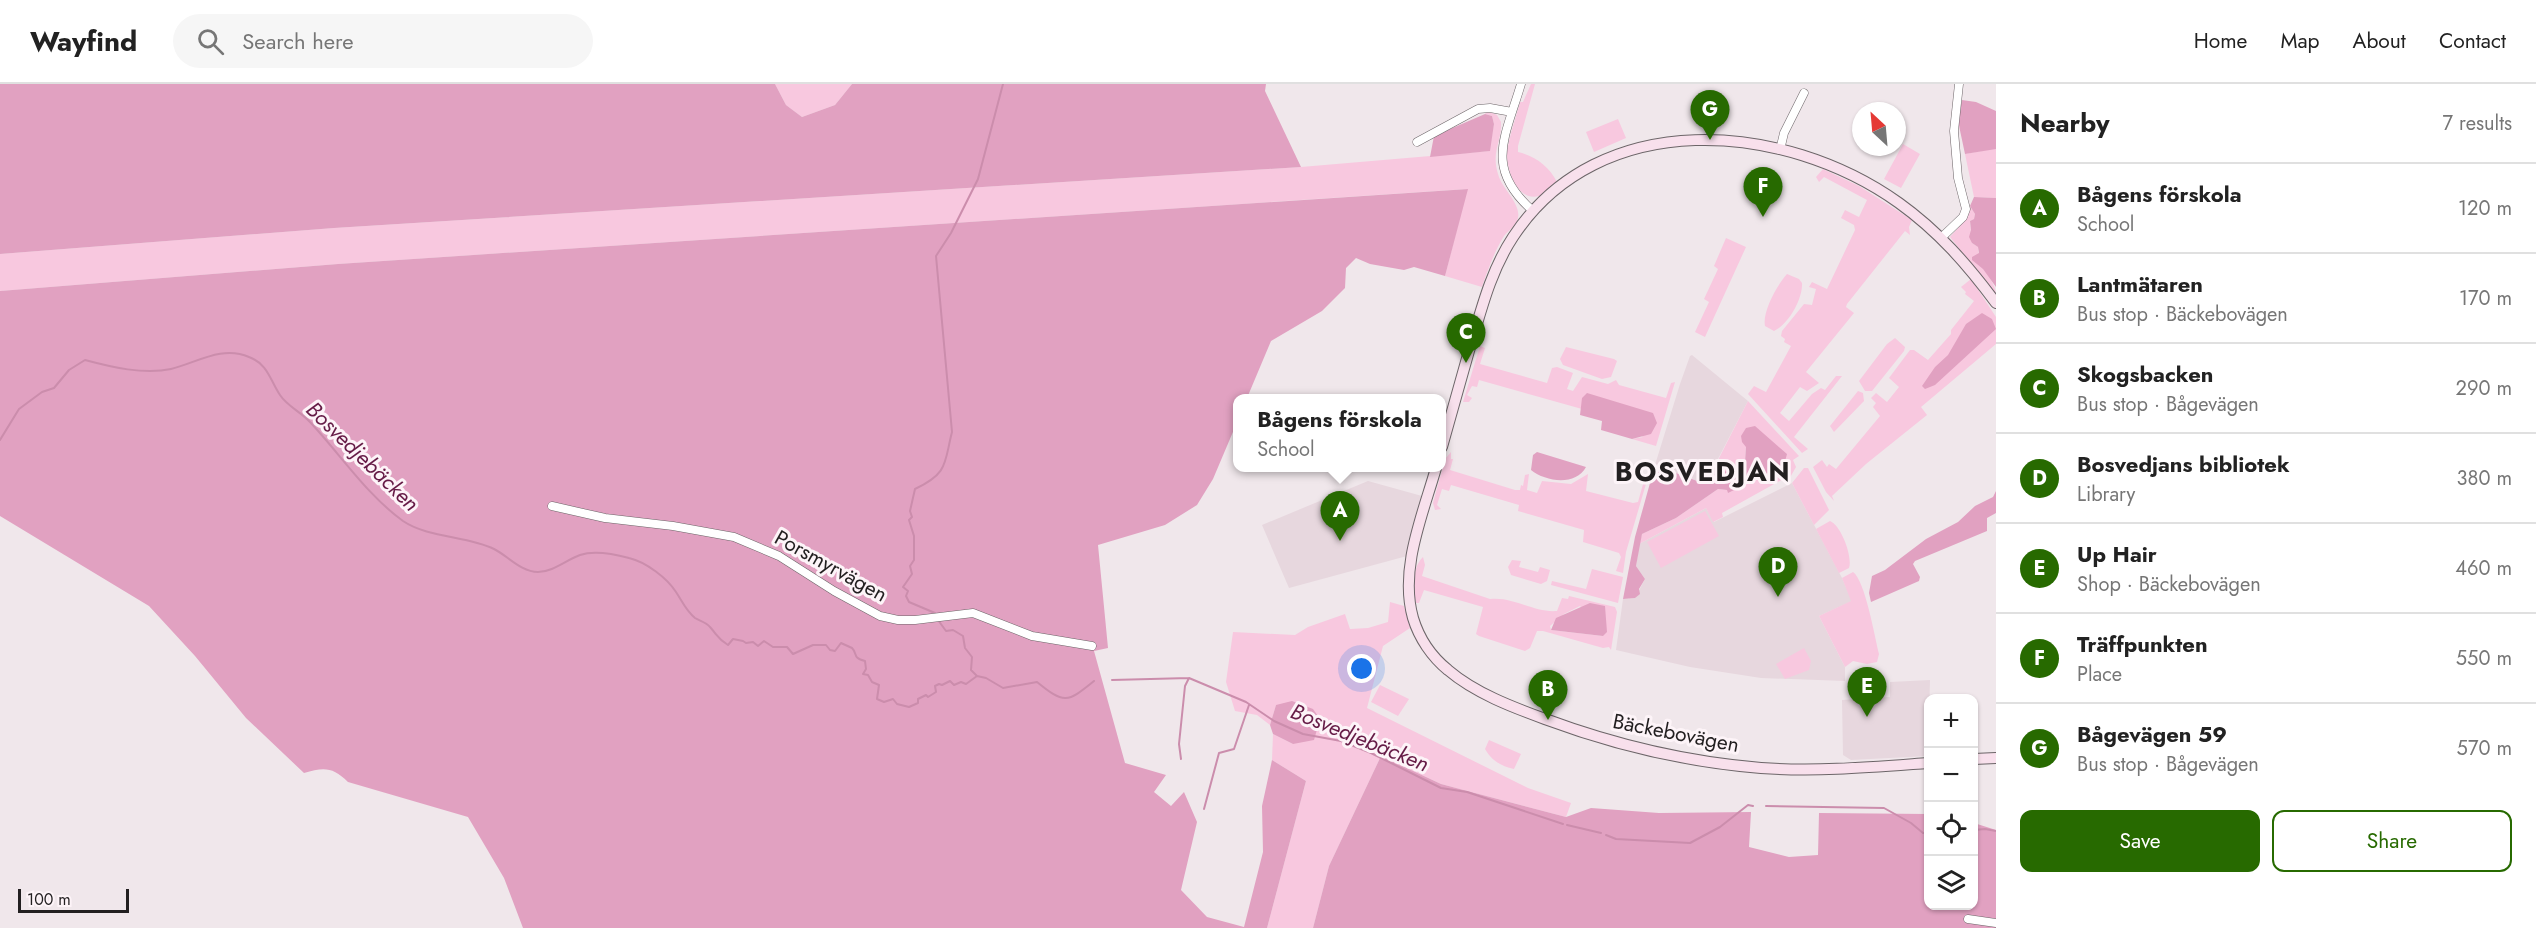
<!DOCTYPE html>
<html lang="en">
<head>
<meta charset="utf-8">
<style>
  body { margin:0; font-family:Jost,sans-serif; background:#f6f6f6; color:#222 }
  .controls { position:absolute; right:18px; bottom:18px; display:grid; overflow:hidden; border-radius:12px; box-shadow:0 2px 4px #0004 }
  .controls button { width:54px; height:54px; display:grid; place-items:center; padding:0; border:0; border-bottom:2px solid #e0e0e0; background:#fff; color:#222; font:30px sans-serif }
  .compass { position:absolute; left:1852px; top:18px; width:54px; height:54px; border-radius:50%; background:#fff; box-shadow:0 2px 4px #0004; rotate:334deg }
  .scale { position:absolute; left:18px; bottom:15px; width:111px; box-sizing:border-box; padding-left:6px; border:3px solid #221f20; border-top:0; font-size:16px; line-height:21px; white-space:nowrap; color:#221f20; -webkit-text-stroke:4px #fdf4f8; paint-order:stroke }
  .you { position:absolute; left:1362px; top:585px; width:21px; height:21px; margin:-15px; border:4px solid #fff; border-radius:50%; background:#1a73e8; box-shadow:0 0 0 9px #1a73e833 }
  .badge { display:grid; place-items:center; width:39px; height:39px; border-radius:50%; background:#276a00; color:#fff; font-size:20px; font-weight:700 }
  .pin { position:absolute; translate:-50% -50px; filter:drop-shadow(0 2px 3px #0008) }
  .pin::after { content:''; position:absolute; top:32px; width:21px; height:18px; background:inherit; clip-path:polygon(0 0,100% 0,50% 100%) }
  .popup { position:absolute; left:1233px; top:310px; width:213px; height:78px; box-sizing:border-box; display:grid; place-content:center; border-radius:12px; background:#fff; filter:drop-shadow(0 2px 4px #0005); font-size:20px; white-space:nowrap; color:#767676 }
  .popup b { font-size:22px; color:#222 }
  .popup::after { content:''; position:absolute; left:50%; top:100%; margin-left:-12px; border:12px solid transparent; border-top-color:#fff }
  .list { margin:0; padding:0; list-style:none }
  h2 { display:flex; justify-content:space-between; align-items:center; height:78px; margin:0; padding:0 24px; font-size:26px }
  h2 small { font-size:20px; font-weight:400; color:#767676 }
  .list li { display:grid; grid-template-columns:39px 1fr auto; gap:18px; align-items:center; box-sizing:border-box; height:90px; padding:0 24px; border-top:2px solid #e0e0e0 }
  .list b { display:block; font-size:22px; white-space:nowrap }
  .list p { margin:0; font-size:20px; white-space:nowrap; color:#767676 }
  .list em { font-size:20px; font-style:normal; color:#767676 }
  .actions { display:flex; gap:12px; padding:18px 24px }
  .actions a { flex:1; padding:14px 0; border:2px solid #276a00; border-radius:12px; text-align:center; font-size:21px; color:#276a00 }
  .actions .main { background:#276a00; color:#fff }
  .icon { flex:none; width:33px; height:33px; fill:none; stroke:currentColor; stroke-width:2; stroke-linecap:round; stroke-linejoin:round }
  .map { position:relative; flex:none; width:1996px; height:844px; overflow:hidden }
  header { display:flex; align-items:center; gap:36px; box-sizing:border-box; height:84px; padding:0 30px; background:#fff; border-bottom:2px solid #e0e0e0 }
  header strong { font-size:28px }
  nav { display:flex; gap:33px; margin-inline-start:auto; font-size:21px }
  .search { width:420px; height:54px; background:#f6f6f6; display:flex; align-items:center; gap:15px; box-sizing:border-box; padding:0 21px; border-radius:33px; color:#767676; font-size:22px }
  main { display:flex }
  aside { flex:1; background:#fff }
  .map>svg:first-child { display:block }
  .built { fill:#e7d7de }
  .green { fill:#f8c8df; fill-rule:evenodd }
  .forest { fill:#e1a1c1 }
  .lines { fill:none; stroke-linecap:round; stroke-linejoin:round }
  .stream { stroke:#cb8dac; stroke-width:2 }
  .street-casing { stroke:#6c6568; stroke-width:9 }
  .secondary-casing { stroke:#6c6568; stroke-width:12 }
  .street { stroke:#fff; stroke-width:8 }
  .secondary { stroke:#f8e0ec; stroke-width:10 }
  .labels { text-anchor:middle; stroke-width:6; stroke-linejoin:round; paint-order:stroke }
  .street-label { font-size:21px; fill:#221f20; stroke:#fdf4f8 }
  .water-label { font-size:22px; font-style:italic; fill:#661c47; stroke:#fdf4f8 }
  .district-label { font-size:27px; font-weight:bold; letter-spacing:1.5px; fill:#221f20; stroke:#fdf4f8 }
</style>
</head>
<body>
<header>
<strong>Wayfind</strong>
<div class="search"><svg class="icon" aria-label="search" viewBox="0 0 24 24"><circle cx="10" cy="10" r="6"/><path d="M15 15l6 6"/></svg>Search here</div>
<nav><a>Home</a><a>Map</a><a>About</a><a>Contact</a></nav>
</header>
<main>
<div class="map">
<svg width="1996" height="844" viewBox="0 0 1996 844">
  <rect width="100%" height="100%" fill="#f0e7eb"/>
  <path class="built" d="M1692 271 1748 317 1705 400 1655 381 1680 300 1690 272Z
    M1368 397 1422 412 1407 472 1289 504 1262 441Z
    M1792 399 1842 494 1852 517 1819 532 1845 583V597L1761 594 1690 583 1616 566 1623 515 1635 514 1645 495 1636 482 1639 460 1706 424 1714 438Z
    M1930 596 1928 672 1851 676 1843 671 1842 616 1890 613V598Z"/>
  <path class="green" d="M775 0H852L835 21 802 33 786 21Z
    M1531 0H1535L1518 62V68C1535 72 1549 82 1557 98 1551 102 1545 110 1539 112 1517 118 1506 85 1507 68 1509 52 1516 34 1520 18H1523Z
    M1487 27 1497 31 1501 38C1502 59 1490 68 1499 93 1503 105 1521 120 1518 134 1516 142 1509 146 1504 152 1495 166 1487 188 1482 203L1445 192 1467 105 338 180 0 207V170L334 144 1301 83 1489 67 1494 40 1492 32 1485 30Z
    M1618 35 1626 54 1594 68 1586 48Z
    M1903 60 1920 70 1901 104 1884 95Z
    M1991 65H1996V114L1974 113 1965 70Z
    M1823 85 1859 102 1912 136 1909 143 1910 151 1905 147 1847 220 1846 223 1854 229 1806 288 1819 299 1807 307 1800 303 1780 329 1789 337 1812 310 1821 304 1825 306 1836 292H1842L1794 353 1808 365 1802 369 1748 310 1754 302 1766 308 1791 262 1784 258 1785 255 1781 252 1782 247 1804 220 1812 221 1816 205 1809 203 1812 198 1827 205 1855 146 1854 141 1841 134 1845 126 1859 133 1867 116 1824 93 1819 98 1816 93Z
    M1970 122 1975 130 1974 135 1970 137 1972 159 1978 163C1979 183 1996 197 1996 211L1950 153 1965 136Z
    M1726 154 1746 163 1705 253 1695 248 1709 218 1704 215 1718 185 1714 182Z
    M1787 190 1799 195 1802 199C1803 215 1788 241 1774 247L1765 242C1762 228 1777 201 1787 190Z
    M1971 195 1996 233V260L1921 323 1927 331 1866 380 1832 412 1834 417 1826 408 1813 383 1822 376 1827 383 1829 380 1836 385 1880 332 1873 323 1876 319 1871 314 1876 309 1887 318 1899 303 1889 294 1910 266H1914L1928 276 1951 250V246L1974 217 1965 210 1966 208 1961 203Z
    M1895 254 1905 263 1904 267 1872 307H1865L1859 297 1887 260Z
    M1480 262 1485 264 1480 280 1547 299 1552 284 1557 283 1573 289 1567 305 1573 307 1582 293 1608 300 1616 296 1619 301 1666 314 1671 299 1675 298 1656 362 1632 355 1643 353 1582 314V325L1479 296 1477 303 1472 302 1467 311 1472 314 1469 318H1463Z
    M1566 263 1614 275 1617 277 1611 293 1602 295 1563 281 1560 275Z
    M1858 307 1863 309 1864 317 1834 348 1830 342Z
    M1748 317 1799 372 1793 376 1796 383 1788 397 1785 394 1722 429 1723 433 1713 438 1706 424 1639 460 1642 450 1676 434 1718 405 1728 406 1784 381 1746 363 1745 378 1731 390 1715 382Z
    M1451 368V375H1453L1450 386 1515 406H1520L1521 401 1523 402 1525 391 1529 390 1527 406 1537 409 1542 397 1571 400 1588 390 1586 407 1633 419 1638 418 1645 393H1648L1626 468 1623 489 1616 487 1621 473 1619 469 1583 458 1584 446 1518 427 1519 421 1451 401 1449 407 1442 405 1437 421 1441 425 1435 426 1433 419 1445 375Z
    M1804 384H1808L1829 426 1814 441 1792 399Z
    M1705 427 1719 452 1661 484 1647 458Z
    M1830 437C1841 441 1853 473 1849 484L1839 489 1816 445Z
    M1423 473 1425 481 1422 492 1490 515C1513 512 1534 529 1557 527L1562 514 1568 515 1569 512 1615 523 1617 528 1611 566 1609 563 1603 564 1543 547H1537L1530 564 1525 567 1479 552 1476 550 1483 523 1424 506 1419 519H1416C1413 505 1412 483 1423 473ZM1580 522 1603 552 1551 546 1550 542 1564 530Z
    M1512 476 1521 477 1519 483 1538 488 1540 483 1550 486 1547 497 1541 500 1511 491 1508 483Z
    M1592 485 1623 493 1618 519 1551 501 1552 497 1586 505Z
    M1853 488C1865 496 1875 554 1879 570L1877 578 1867 580 1853 577 1845 583 1819 532 1851 517 1842 494Z
    M1390 518 1404 522 1410 544 1383 562 1367 624 1528 704 1571 719 1566 733 1441 700 1381 672 1329 782 1313 844H1267L1306 697 1272 676 1273 650 1293 660 1276 621 1270 641 1257 631 1235 627 1226 598 1233 548 1295 551 1308 543 1345 530 1350 545 1368 544 1388 538Z
    M1804 564 1811 577 1809 586 1785 595 1776 580Z
    M1380 601 1409 615 1398 632 1371 618Z
    M1489 656 1521 670 1514 685C1501 682 1492 677 1485 665Z"/>
  <path class="forest" d="M0 0H775L786 21 802 33 835 21 852 0H1266L1265 7 1301 83 334 144 0 170Z
    M1962 16 1976 18 1996 27V65L1965 70 1958 37Z
    M1485 30 1492 32 1494 40 1490 67 1430 73 1434 52Z
    M1468 105 1445 192 1414 183 1404 186 1370 180 1356 174 1346 184 1345 204 1322 227 1271 257 1247 314H1238V336L1213 395 1197 421 1165 441 1098 461 1108 564 1094 567 1125 679 1166 691 1154 708 1171 722 1184 708 1197 738 1181 806 1207 833 1244 843 1263 768 1262 722 1272 676 1306 697 1267 844H523L504 794 468 733 348 698C333 683 324 683 304 689L246 634 195 572 149 522 0 432V207L338 180Z
    M1974 113 1996 114V203L1983 185 1972 176V173L1979 169 1978 163 1972 159 1969 153 1971 146 1970 137 1974 135 1975 130 1970 122Z
    M1982 229 1992 235 1996 245 1935 301 1925 305 1922 302 1935 283 1948 271 1966 240Z
    M1587 309 1653 329 1657 339 1651 350 1632 355 1601 346 1602 337 1580 331 1582 314Z
    M1755 342 1787 370 1784 381 1728 409 1727 406 1718 405 1676 434 1642 450 1636 482 1645 495 1639 505 1640 510 1635 514 1623 515 1635 453 1655 381 1705 400 1715 382 1731 390 1745 378 1746 363 1742 358 1741 352 1746 344Z
    M1537 368 1586 383C1576 402 1546 398 1531 386L1533 371Z
    M1996 407V429L1987 434V447L1915 477 1913 480 1920 493 1919 497 1871 518 1869 509 1872 492 1885 486 1926 455 1958 438 1975 422 1993 413Z
    M1590 519 1605 522 1607 548 1603 552 1551 546 1556 534Z
    M1292 617 1313 625 1320 635 1314 656 1293 660 1273 650 1270 641 1276 621Z
    M1381 672 1441 700 1566 733 1591 724 1659 729 1751 728 1749 763 1789 773 1818 771 1819 729 1928 730V822H1974V739L1996 746V844H1313L1329 782Z"/>
  <g class="lines">
    <path class="stream" d="M0 356 19 325 42 308 54 304 69 286 85 276C111 283 144 291 171 285 196 279 222 261 249 273 268 280 270 296 280 311 287 322 301 328 310 338 340 370 367 411 403 437 428 454 468 452 494 465 508 472 521 488 538 488 553 488 566 476 580 471 595 466 614 470 629 474 646 478 667 494 676 508 682 517 686 527 695 534 700 537 706 538 710 543 718 552 718 555 728 561L733 555 743 557 746 559 753 558 758 562 764 557 773 563H787L793 570 813 561H826L830 566 835 567 841 559 852 564C858 570 852 574 865 577L866 585 863 590 868 591 872 598 879 601 877 615 884 618 893 615 897 620 909 623 918 619V615L926 611 928 613 936 608 935 602 939 600 942 601 950 597 954 601 961 598 966 600 977 592 986 594 1003 604 1037 598C1064 620 1067 619 1094 597
      M935 529 909 518 906 512 908 507 903 503 912 490 910 482 914 476V452L909 436 912 433 910 427 915 405C949 389 944 379 952 348L936 172 951 149 978 95 1003 0
      M938 536 946 547 953 546 963 552 965 564 972 573 971 586 977 592
      M1112 596 1189 594 1246 618 1274 637 1303 650 1341 657 1371 669 1441 704 1467 708 1563 740
      M1181 675 1179 660 1185 602 1189 594
      M1766 722 1884 724 1911 739 1923 749H1928
      M1204 725 1219 669 1234 665 1249 621
      M1567 741 1601 749
      M1974 746 1985 745 1996 747
      M1606 751 1616 755 1690 759 1720 743 1748 721 1753 722"/>
    <g class="street-casing">
      <path id="street" d="M1521 0C1505 54 1484 84 1533 127
        M1417 58 1478 25 1490 24 1512 28
        M1780 66 1784 49 1804 9
        M1942 153 1963 133 1966 125 1958 94 1954 47 1959 0
        M552 422 605 434 673 442 734 453 779 472 834 507 880 532 898 536H915L973 529 1032 552 1092 562
        M1968 835 1996 839"/>
    </g>
    <g class="secondary-casing">
      <path id="secondary" d="M1442 363C1451 331 1460 299 1469 267 1481 227 1490 188 1513 153 1599 22 1784 37 1899 119 1938 147 1967 180 1996 219
        M1436 384C1423 430 1399 485 1413 534 1419 554 1432 573 1448 586 1475 609 1512 623 1545 635 1615 661 1686 678 1761 684 1817 688 1873 683 1928 679
        M1974 675 1996 674"/>
    </g>
    <use href="#street" class="street"/>
    <use href="#secondary" class="secondary"/>
  </g>
  <g class="labels">
    <g class="street-label">
      <text transform="translate(831 482) rotate(29)" y="7">Porsmyrvägen</text>
      <text transform="translate(1676 649) rotate(11)" y="7">Bäckebovägen</text>
    </g>
    <g class="water-label">
      <text transform="translate(363 372) rotate(44)" y="8">Bosvedjebäcken</text>
      <text transform="translate(1360 653) rotate(22)" y="8">Bosvedjebäcken</text>
    </g>
    <g class="district-label">
      <text x="1703" y="397">BOSVEDJAN</text>
    </g>
  </g>
</svg>
<div class="controls">
<button>+</button>
<button>−</button>
<button><svg class="icon" aria-label="locate" viewBox="0 0 24 24"><circle cx="12" cy="12" r="6"/><path d="M12 2v4M12 18v4M2 12h4M18 12h4"/></svg></button>
<button><svg class="icon" aria-label="layers" viewBox="0 0 24 24"><path d="M12 4l9 5-9 5-9-5zM3 14l9 5 9-5"/></svg></button>
</div>
<svg class="compass" viewBox="-18 -18 36 36"><path d="M0-13l5 13h-10z" fill="#e53935"/><path d="M0 13l5-13h-10z" fill="#767676"/></svg>
<div class="scale">100 m</div>
<div class="you"></div>
<div class="pin badge" style="left:1340px;top:457px">A</div>
<div class="popup"><b>Bågens förskola</b>School</div>
<div class="pin badge" style="left:1548px;top:636px">B</div>
<div class="pin badge" style="left:1466px;top:279px">C</div>
<div class="pin badge" style="left:1778px;top:513px">D</div>
<div class="pin badge" style="left:1867px;top:633px">E</div>
<div class="pin badge" style="left:1763px;top:133px">F</div>
<div class="pin badge" style="left:1710px;top:56px">G</div>
</div>
<aside>
<h2>Nearby<small>7 results</small></h2>
<ul class="list">
<li><span class="badge">A</span><div><b>Bågens förskola</b><p>School</p></div><em>120 m</em></li>
<li><span class="badge">B</span><div><b>Lantmätaren</b><p>Bus stop · Bäckebovägen</p></div><em>170 m</em></li>
<li><span class="badge">C</span><div><b>Skogsbacken</b><p>Bus stop · Bågevägen</p></div><em>290 m</em></li>
<li><span class="badge">D</span><div><b>Bosvedjans bibliotek</b><p>Library</p></div><em>380 m</em></li>
<li><span class="badge">E</span><div><b>Up Hair</b><p>Shop · Bäckebovägen</p></div><em>460 m</em></li>
<li><span class="badge">F</span><div><b>Träffpunkten</b><p>Place</p></div><em>550 m</em></li>
<li><span class="badge">G</span><div><b>Bågevägen 59</b><p>Bus stop · Bågevägen</p></div><em>570 m</em></li>
</ul>
<div class="actions"><a class="main">Save</a><a>Share</a></div>
</aside>
</main>
</body>
</html>
